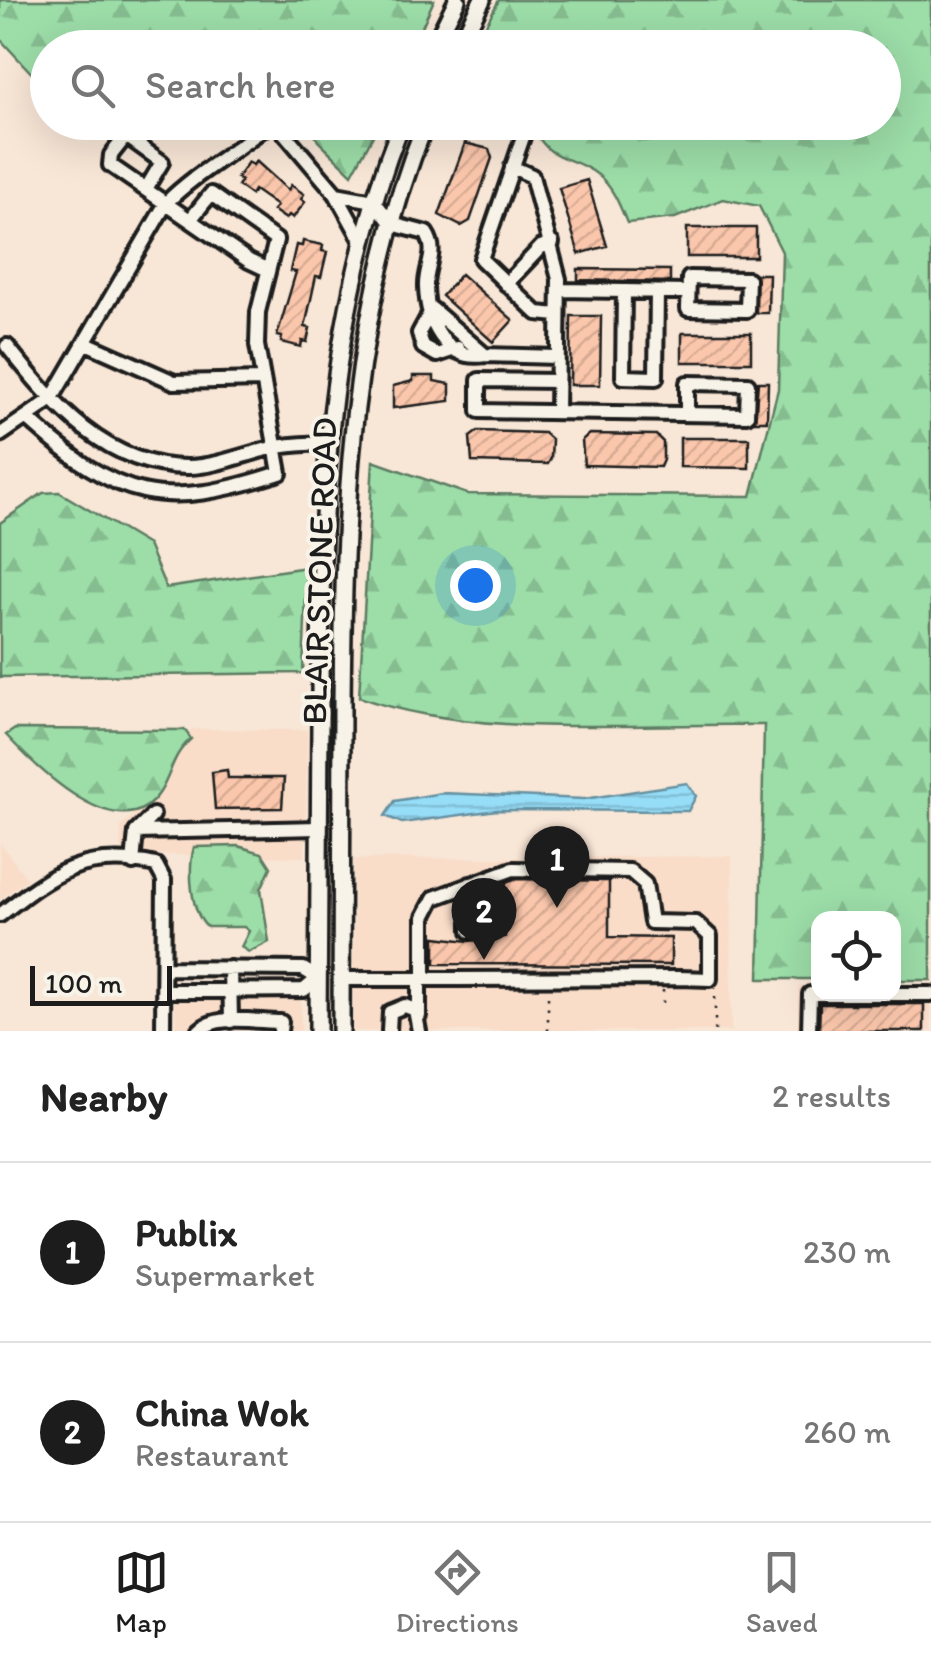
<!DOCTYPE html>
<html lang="en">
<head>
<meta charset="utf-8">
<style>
  body { margin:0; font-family:Itim,sans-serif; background:#f2f2f2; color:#222 }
  .controls { position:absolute; right:30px; bottom:30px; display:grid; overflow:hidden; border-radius:20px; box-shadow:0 10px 40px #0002 }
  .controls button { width:90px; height:90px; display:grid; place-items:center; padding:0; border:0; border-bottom:2px solid #e0e0e0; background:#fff; color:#222; font:50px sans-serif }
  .scale { position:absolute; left:30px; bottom:25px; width:142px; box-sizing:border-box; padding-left:10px; border:5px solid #1c1c1c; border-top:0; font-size:28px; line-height:35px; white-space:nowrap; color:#1c1c1c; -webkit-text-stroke:8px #f7f3e8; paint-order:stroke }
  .you { position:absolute; left:475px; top:585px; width:35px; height:35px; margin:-25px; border:8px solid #fff; border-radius:50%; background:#1a73e8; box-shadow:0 0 0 15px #1a73e833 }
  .badge { display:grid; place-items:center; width:65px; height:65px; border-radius:50%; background:#1c1c1c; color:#fff; font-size:32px; font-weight:700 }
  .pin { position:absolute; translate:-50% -82px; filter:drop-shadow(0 2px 5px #0008) }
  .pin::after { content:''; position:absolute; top:52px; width:35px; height:30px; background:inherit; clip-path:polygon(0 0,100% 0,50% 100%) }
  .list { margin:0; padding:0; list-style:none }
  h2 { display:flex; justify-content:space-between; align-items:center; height:130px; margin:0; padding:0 40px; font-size:42px }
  h2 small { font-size:32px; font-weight:400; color:#767676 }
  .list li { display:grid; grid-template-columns:65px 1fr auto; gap:30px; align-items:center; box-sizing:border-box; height:180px; padding:0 40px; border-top:2px solid #e0e0e0 }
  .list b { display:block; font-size:38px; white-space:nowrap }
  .list p { margin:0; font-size:32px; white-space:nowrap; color:#767676 }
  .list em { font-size:32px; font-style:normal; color:#767676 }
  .icon { flex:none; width:55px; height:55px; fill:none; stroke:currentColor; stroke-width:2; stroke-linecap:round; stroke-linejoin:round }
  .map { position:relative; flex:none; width:931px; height:1031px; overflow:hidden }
  .search { position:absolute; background:#fff; box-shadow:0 10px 40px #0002; left:30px; right:30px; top:30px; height:110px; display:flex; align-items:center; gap:25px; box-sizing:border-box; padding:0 35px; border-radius:55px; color:#767676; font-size:38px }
  .sheet { height:490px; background:#fff }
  nav { display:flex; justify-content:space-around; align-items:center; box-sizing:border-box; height:140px; border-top:2px solid #e0e0e0; background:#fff; font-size:28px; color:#767676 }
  nav a { display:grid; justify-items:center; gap:5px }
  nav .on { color:#1c1c1c }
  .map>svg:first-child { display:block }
  .built { fill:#f9ddc9 }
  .forest { fill:url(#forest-firs); stroke:#5c7c62; stroke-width:2.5 }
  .water { fill:url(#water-rules); stroke:#6590a0; stroke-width:2.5 }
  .building { fill:url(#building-hatch); stroke:#1c1c1c; stroke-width:2.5 }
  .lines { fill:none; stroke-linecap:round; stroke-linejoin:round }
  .minor-casing { stroke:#1c1c1c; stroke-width:20 }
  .major-casing { stroke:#1c1c1c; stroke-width:22 }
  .path { stroke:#1c1c1c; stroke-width:2.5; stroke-dasharray:2.5 8; stroke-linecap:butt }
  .minor { stroke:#f7f3e8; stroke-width:12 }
  .major { stroke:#f7f3e8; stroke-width:15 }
  .labels { text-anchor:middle; stroke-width:8; stroke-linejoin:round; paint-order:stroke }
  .street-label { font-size:35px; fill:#1c1c1c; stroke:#f7f3e8 }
</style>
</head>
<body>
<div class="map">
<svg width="931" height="1031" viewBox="0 0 931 1031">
  <defs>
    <pattern id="forest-firs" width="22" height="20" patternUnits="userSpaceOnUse" patternTransform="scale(2.5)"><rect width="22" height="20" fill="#9cdda8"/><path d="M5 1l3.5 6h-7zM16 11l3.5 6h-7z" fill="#86bd90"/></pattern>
    <pattern id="water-rules" width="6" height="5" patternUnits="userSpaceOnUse" patternTransform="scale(2.5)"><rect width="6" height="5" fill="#96ddf8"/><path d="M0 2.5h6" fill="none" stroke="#81bdd4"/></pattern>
    <pattern id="building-hatch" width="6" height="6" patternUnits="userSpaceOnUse" patternTransform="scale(2.5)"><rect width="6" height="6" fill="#fbc7ac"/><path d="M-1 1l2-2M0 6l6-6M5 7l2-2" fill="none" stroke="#d7aa93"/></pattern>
  </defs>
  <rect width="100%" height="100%" fill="#f8e6d6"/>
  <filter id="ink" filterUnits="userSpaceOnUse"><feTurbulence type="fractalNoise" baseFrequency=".01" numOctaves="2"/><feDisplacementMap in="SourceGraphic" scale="20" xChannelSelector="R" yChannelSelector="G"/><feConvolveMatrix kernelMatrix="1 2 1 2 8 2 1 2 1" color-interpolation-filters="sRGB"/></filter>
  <g filter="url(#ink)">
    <path class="built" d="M192 729 307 730 305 857 120 854 121 827 162 785 168 759Z
      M0 843 27 879 0 899Z
      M732 856 731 1031H353L354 859Z
      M798 986H818V994H894V986H931V1031H798Z
      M301 996V1031H176L175 1000 181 997Z"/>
    <path class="forest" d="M0 0H434L413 47 48 48 47 90 0 39Z
      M499 0H931V980H894V918H818V979H759L764 725C638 722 477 740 359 697L373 461 467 494 751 496 778 389 782 252 759 206 723 199 675 218 627 223C620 206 613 187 598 175 571 154 552 164 535 131L479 123 884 122V48L474 47Z
      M309 123H380L352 174 318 141Z
      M59 492 148 545 166 588 307 567 303 673 0 677V523L43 493Z
      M15 729 185 730 191 739C172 755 172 773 160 792 121 853 35 766 6 735Z
      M238 846 262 853 271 867 261 889 269 942 249 952 241 947 249 931 244 927H207C190 911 188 869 194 847Z"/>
    <path class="water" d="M687 783 696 796 688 811 497 810 402 823 385 816 395 801 442 793 584 799Z"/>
    <path class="building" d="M465 143 489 149 492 158 470 221 461 226 439 215Z
      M256 161 288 190 291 185 304 194 301 199 305 202 293 218 289 215 286 219 273 210 277 206 254 190 251 195 238 186 241 181 237 178 248 162 253 165Z
      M587 180 607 246 579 254 559 188Z
      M687 228H756V257H687Z
      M303 241 323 245 322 251 327 252 321 277 316 276 305 327 310 328 307 342 302 341 301 347 281 342 282 337 277 336 296 272 290 271 296 245 302 246Z
      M578 269 670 270V282L578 280Z
      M461 274 513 320 493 342 442 296Z
      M756 274H769L768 313H756Z
      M571 316H601L600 385H570Z
      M682 333H751V362H682Z
      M413 376H434V381L450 384V401L393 408V386L413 381Z
      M758 382H768L767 421H755Z
      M478 431 544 433 552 440 551 458 548 464 472 462 470 437Z
      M589 434 656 435 663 442V460L660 467 584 465 582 440Z
      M680 438H749V468L680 467Z
      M227 770 228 778H284L282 808 215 809 212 772Z
      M514 879 609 881V937L671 938V965L435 964V937L469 941 505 937 506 882Z
      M820 1004H924V1031H819Z"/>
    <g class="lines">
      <g class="minor-casing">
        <path id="minor" d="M275 122 336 194 363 243
          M523 137 481 259 537 313 558 315
          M512 167 532 176 559 279 557 412
          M146 189 162 162 126 136 111 155 110 165 249 261 268 270
          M336 194 374 201 392 224 426 233C439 252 425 267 426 287 427 321 445 362 485 355L432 309
          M689 278 748 279 747 310 688 309Z
          M506 284 541 247 552 243
          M559 290 688 292
          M624 291 623 377 656 378 657 292
          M432 309 419 333 423 347 437 355 458 348
          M86 343 174 382 262 380
          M7 346C53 404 107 468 189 467 217 466 245 454 272 448 290 444 309 444 326 443
          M485 355 557 357
          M557 381 479 380V411L747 415 748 384 687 383V414
          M27 418C119 502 163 511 280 473L257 345 258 312 276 240 211 194 190 220
          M0 435 51 400 166 203C198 171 237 151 272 122
          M136 832 319 828
          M133 863 136 832 153 815
          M470 884V931
          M0 915C53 873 84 850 156 865L164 880 163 1031
          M164 968 303 969 318 978 304 990 164 991
          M230 968 231 1021
          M341 979H454L680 978 710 979V936L696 923 651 922 645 884 630 871 513 869 434 898 424 917V979
          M419 979V1016
          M199 1031C215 1013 257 1022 281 1022L280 1031
          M389 1031 390 1012 405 1006 415 1010 419 1031
          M809 1031 810 994H931"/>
      </g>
      <g class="major-casing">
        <path id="major" d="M433 48 457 0
          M458 48 482 0
          M318 1031C318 927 319 823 320 720 320 513 324 317 402 122
          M341 1031C341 922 342 813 342 704 344 502 349 313 426 122"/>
      </g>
      <path class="path" d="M663 1003V990
        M548 1031V991
        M715 1031V988"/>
      <use href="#minor" class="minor"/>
      <use href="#major" class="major"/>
    </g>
  </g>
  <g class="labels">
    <g class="street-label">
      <text transform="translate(319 571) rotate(-88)" y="12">BLAIR STONE ROAD</text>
    </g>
  </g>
</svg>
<div class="controls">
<button><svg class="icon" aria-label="locate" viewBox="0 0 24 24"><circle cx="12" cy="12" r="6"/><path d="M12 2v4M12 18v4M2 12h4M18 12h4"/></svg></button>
</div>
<div class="scale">100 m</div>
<div class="you"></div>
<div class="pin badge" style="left:557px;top:908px">1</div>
<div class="pin badge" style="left:484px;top:960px">2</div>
<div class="search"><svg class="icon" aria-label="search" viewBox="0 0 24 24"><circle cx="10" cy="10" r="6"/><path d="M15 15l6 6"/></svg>Search here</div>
</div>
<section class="sheet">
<h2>Nearby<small>2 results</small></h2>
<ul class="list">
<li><span class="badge">1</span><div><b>Publix</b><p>Supermarket</p></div><em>230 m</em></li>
<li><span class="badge">2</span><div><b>China Wok</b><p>Restaurant</p></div><em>260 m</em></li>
</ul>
</section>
<nav>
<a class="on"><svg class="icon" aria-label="map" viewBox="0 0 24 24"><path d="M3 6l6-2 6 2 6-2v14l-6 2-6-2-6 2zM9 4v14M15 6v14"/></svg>Map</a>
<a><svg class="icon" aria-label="directions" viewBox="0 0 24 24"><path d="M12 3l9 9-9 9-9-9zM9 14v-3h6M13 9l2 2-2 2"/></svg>Directions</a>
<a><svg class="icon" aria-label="saved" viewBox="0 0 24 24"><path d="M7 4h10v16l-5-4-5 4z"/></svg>Saved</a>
</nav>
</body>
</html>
